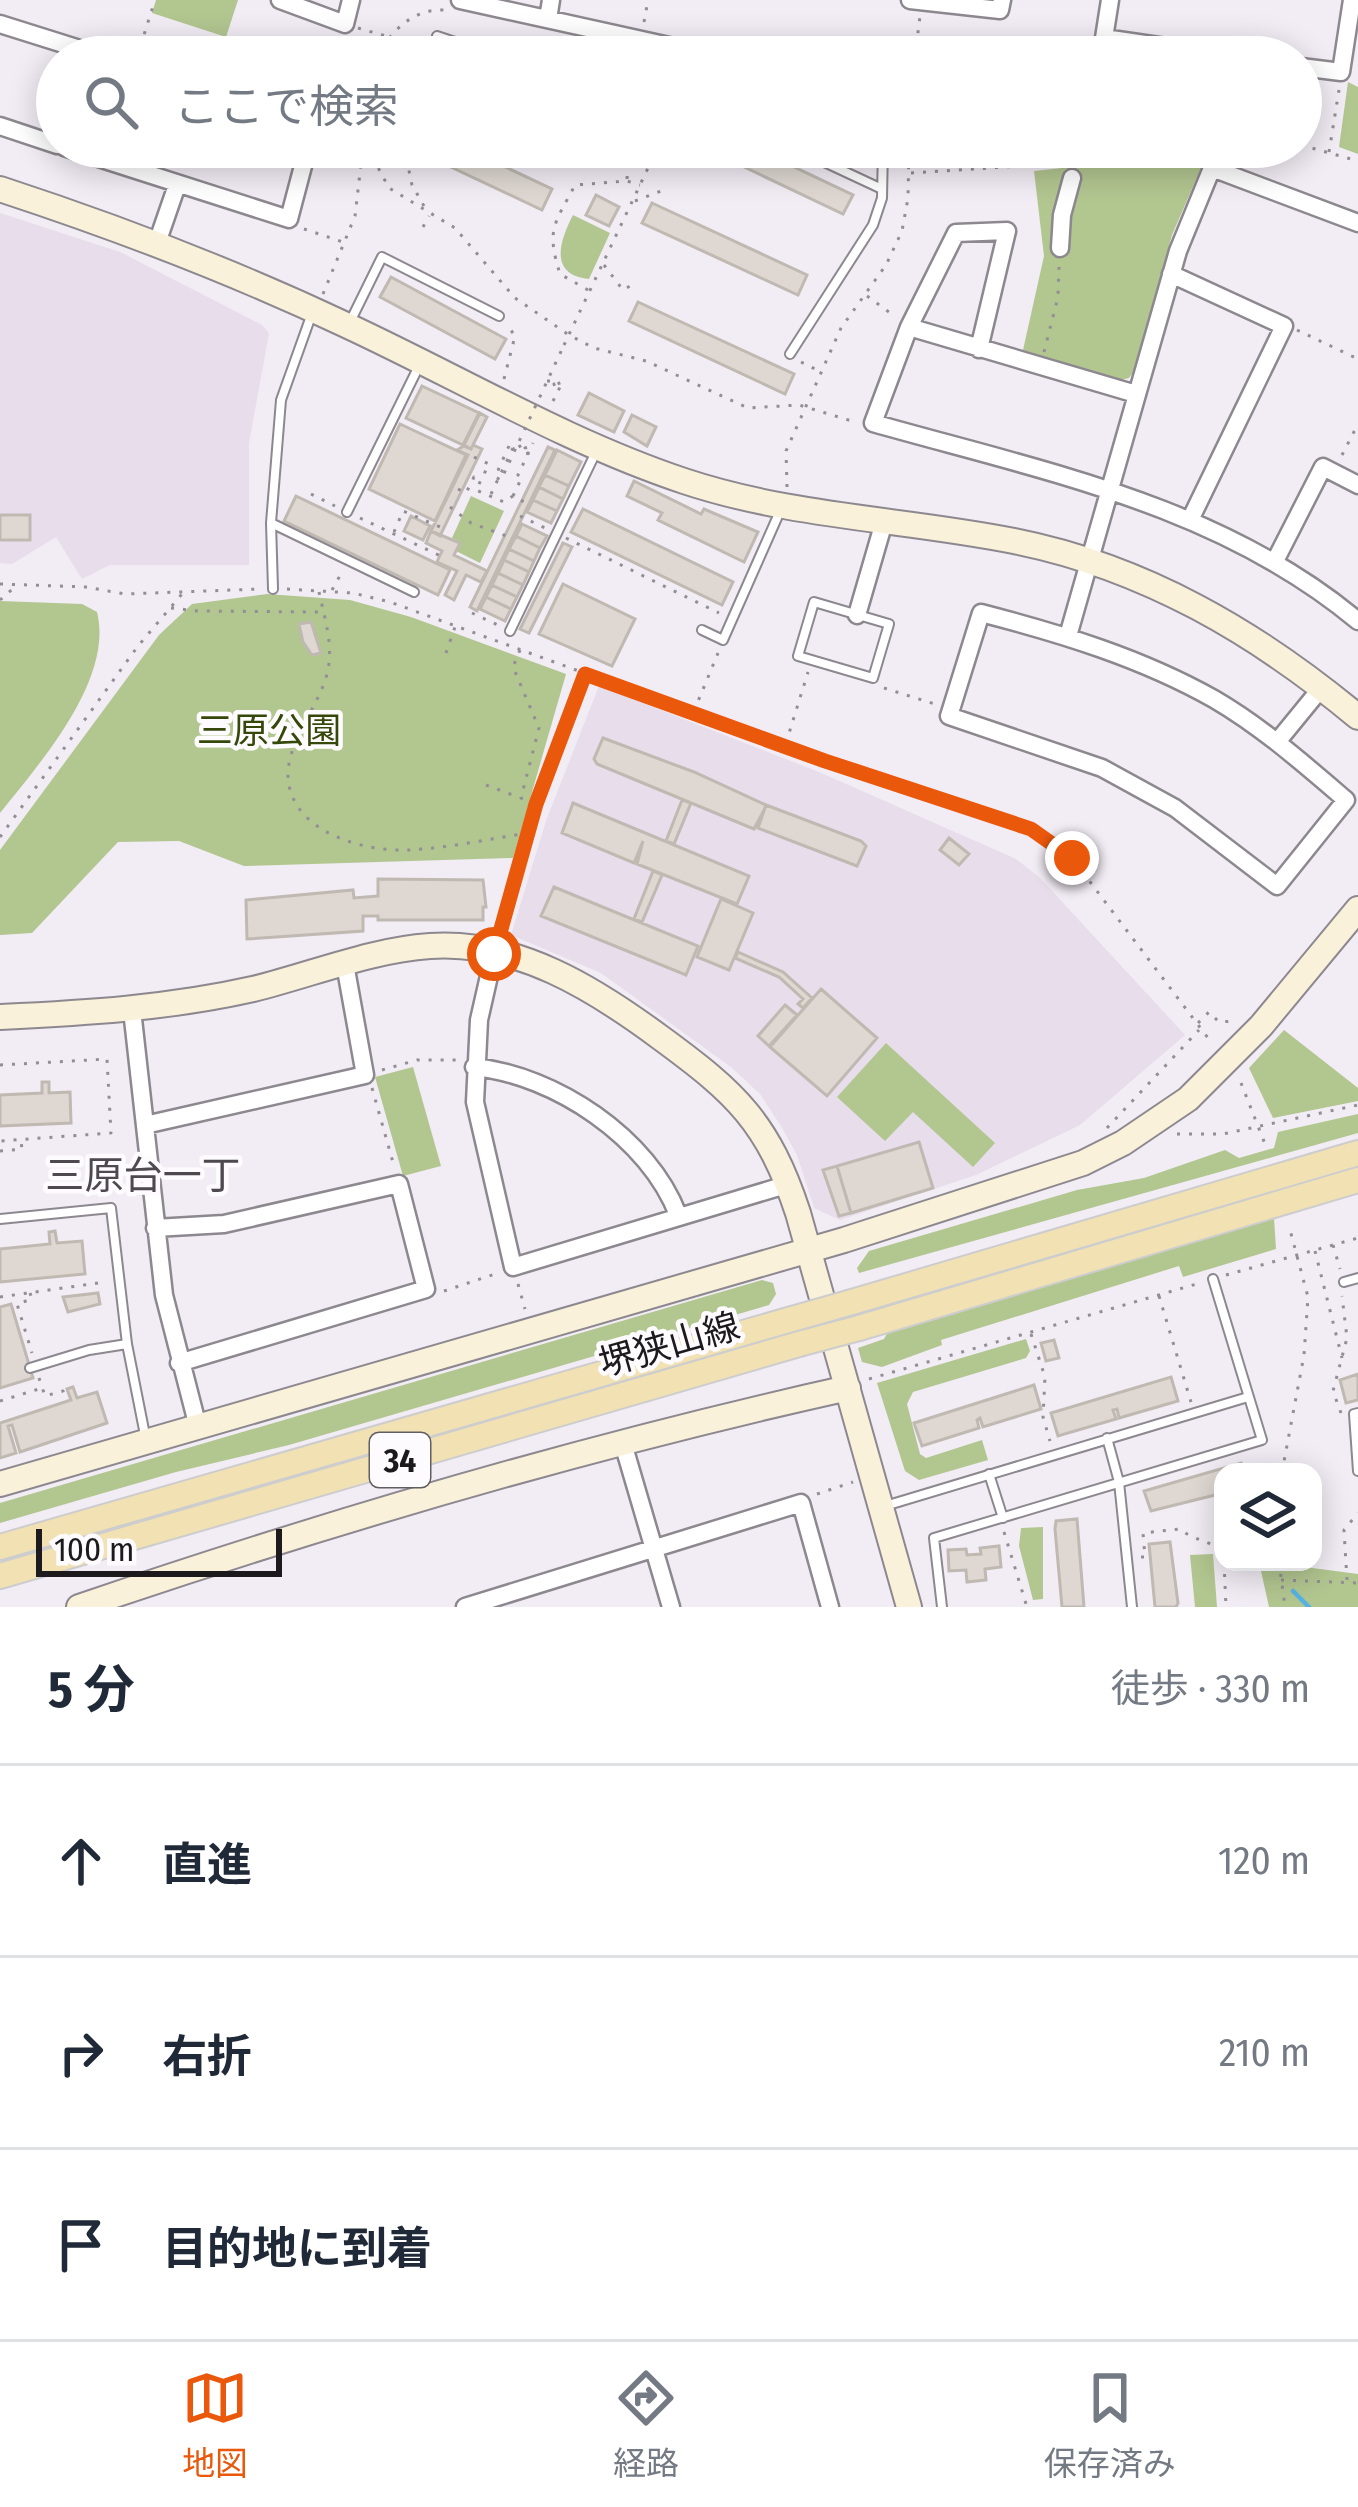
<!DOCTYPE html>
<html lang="ja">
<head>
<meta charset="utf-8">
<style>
  body { margin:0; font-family:"Fira Sans Condensed","Noto Sans JP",sans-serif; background:#f6f6f7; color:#1f2937 }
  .controls { position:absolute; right:36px; bottom:36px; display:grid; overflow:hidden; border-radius:24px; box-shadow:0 6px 30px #0003 }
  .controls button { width:108px; height:108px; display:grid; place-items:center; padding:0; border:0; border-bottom:3px solid #e0e1e3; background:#fff; color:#1f2937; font:60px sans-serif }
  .scale { position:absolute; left:36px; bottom:30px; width:246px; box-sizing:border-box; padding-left:12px; border:6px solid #1c1a1d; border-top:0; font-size:33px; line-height:42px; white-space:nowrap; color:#1c1a1d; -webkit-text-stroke:9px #fdfbfe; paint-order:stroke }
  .stop { position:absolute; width:36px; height:36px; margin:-27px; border:9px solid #ea580c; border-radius:50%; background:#fff }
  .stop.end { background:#ea580c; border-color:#fff; box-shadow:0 3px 12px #0008 }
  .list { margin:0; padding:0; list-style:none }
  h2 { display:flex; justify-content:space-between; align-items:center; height:156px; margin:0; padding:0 48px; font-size:51px }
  h2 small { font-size:39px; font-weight:400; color:#747a83 }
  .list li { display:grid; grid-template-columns:78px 1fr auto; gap:36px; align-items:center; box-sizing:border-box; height:192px; padding:0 48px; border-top:3px solid #e0e1e3 }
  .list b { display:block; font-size:45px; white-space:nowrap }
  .list em { font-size:39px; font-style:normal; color:#747a83 }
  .icon { flex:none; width:66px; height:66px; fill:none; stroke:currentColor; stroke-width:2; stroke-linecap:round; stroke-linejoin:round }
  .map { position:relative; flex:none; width:1358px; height:1607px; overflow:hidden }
  .search { position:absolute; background:#fff; box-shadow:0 6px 30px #0003; left:36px; right:36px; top:36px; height:132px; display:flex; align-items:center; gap:30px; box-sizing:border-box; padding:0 42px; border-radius:66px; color:#747a83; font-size:45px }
  .sheet { height:732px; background:#fff }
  nav { display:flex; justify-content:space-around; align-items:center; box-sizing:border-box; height:168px; border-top:3px solid #e0e1e3; background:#fff; font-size:33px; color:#747a83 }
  nav a { display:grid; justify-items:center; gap:6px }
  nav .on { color:#ea580c }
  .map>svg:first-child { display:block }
  .built { fill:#e7ddeb }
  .green { fill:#b2c690 }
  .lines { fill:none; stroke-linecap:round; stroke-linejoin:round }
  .stream { stroke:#55b3e3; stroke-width:4.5 }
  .building { fill:#dfd8d2; stroke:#bfb9b2; stroke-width:3 }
  .lane-casing { stroke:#8d888f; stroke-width:12 }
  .street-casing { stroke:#8d888f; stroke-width:21 }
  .secondary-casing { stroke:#8d888f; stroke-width:28 }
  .primary-casing { stroke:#cdcdcd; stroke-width:28 }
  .path { stroke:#928e94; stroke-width:3; stroke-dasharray:3 9; stroke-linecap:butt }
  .lane { stroke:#fff; stroke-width:8 }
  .street { stroke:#fff; stroke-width:16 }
  .secondary { stroke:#f9f1d9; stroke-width:24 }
  .primary { stroke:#f2e2b3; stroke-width:24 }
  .primary-bridge-casing { stroke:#cdcdcd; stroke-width:28; stroke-linecap:butt }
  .path-bridge { stroke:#928e94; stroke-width:3; stroke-dasharray:3 9; stroke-linecap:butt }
  .primary-bridge { stroke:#f2e2b3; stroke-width:24 }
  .route { stroke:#ea580c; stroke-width:15 }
  .labels { text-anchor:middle; stroke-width:9; stroke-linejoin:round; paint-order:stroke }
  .shield { fill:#fdfbfe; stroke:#605e60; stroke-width:3 }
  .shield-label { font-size:33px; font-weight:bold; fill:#1c1a1d }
  .park-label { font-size:36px; fill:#36470a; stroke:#fdfbfe }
  .street-label { font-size:36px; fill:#1c1a1d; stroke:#fdfbfe }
  .neighbourhood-label { font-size:39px; fill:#4e494f; stroke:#fdfbfe }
</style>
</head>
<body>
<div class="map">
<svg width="1358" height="1607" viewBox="0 0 1358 1607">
  <rect width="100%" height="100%" fill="#f2ecf4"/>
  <path class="built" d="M0 213 120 252 262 325 269 333 249 443V565H110L82 579 56 537 12 564 0 563Z
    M599 686 819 772 1016 859 1040 878 1185 1035 1080 1125 976 1175 840 1220 814 1208 797 1155 781 1126 760 1094 731 1067 601 973 511 935 547 818Z"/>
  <path class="green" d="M156 0H238L226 37 152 13Z
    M1348 82 1358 87V154L1339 147Z
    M1107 147H1210L1172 235 1135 370 1129 378 1121 380 1023 350 1044 256 1034 171 1062 168Z
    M573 215 610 233 589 279C549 275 559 242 573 215Z
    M471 496 504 511 480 563 456 551 460 542 452 538Z
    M267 594 350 600 411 617 566 674 513 858 244 866 179 841 118 842 32 933 0 935V850L159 635 192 604Z
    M0 601 82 604 97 612C114 679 40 763 0 813Z
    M1284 1030 1358 1088V1101L1273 1118 1249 1068Z
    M886 1043 995 1143 973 1167 913 1112 885 1141 837 1097Z
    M413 1067 441 1166 403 1176 375 1077Z
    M1358 1114V1133L859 1273 857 1268 869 1251 1077 1190 1144 1178 1225 1150 1239 1158 1274 1148 1278 1132Z
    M1274 1218 1276 1249 1183 1277 1179 1266 941 1340 942 1345 882 1367 862 1362 858 1348 884 1339 889 1330Z
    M762 1280 773 1283 776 1294 769 1305 289 1445 176 1472 0 1523V1503Z
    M1026 1339 1030 1351 1026 1358 913 1392 907 1404 920 1454 926 1458 982 1440 988 1460 919 1480 905 1471 877 1383Z
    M1043 1527V1599L1033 1600 1019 1546 1021 1528Z
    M1213 1554 1217 1607H1195L1190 1555Z
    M1290 1565 1358 1574V1607H1269L1261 1571Z"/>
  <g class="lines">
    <path class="stream" d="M1293 1591 1309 1607"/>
  </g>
  <path class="building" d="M419 147H463L552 189 542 210 417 151Z
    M702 147H752L853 195 843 214Z
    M596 195 619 207 609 226 586 215Z
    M652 203 807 275 798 295 642 223Z
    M391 277 506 339 495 359 380 297Z
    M638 302 794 374 785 394 629 321Z
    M422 386 479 413 463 445 406 418Z
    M589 393 624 411 614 432 578 415Z
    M480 413 487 417 471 449 464 445Z
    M632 415 656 427 647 446 624 432Z
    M400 424 466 455 435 521 369 489Z
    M473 445 482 449 440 536 431 531 468 455 457 450 464 446 471 449Z
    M548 447 555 450 477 611 470 607Z
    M557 450 581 462 569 486 545 475Z
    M545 475 569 486 563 499 539 487Z
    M634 481 701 514 704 509 758 532 744 562 658 520 662 513 627 496Z
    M539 487 563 499 557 511 533 500Z
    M296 496 450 570 438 595 284 521Z
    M533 500 557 511 551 523 527 512Z
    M583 509 733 582 722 605 571 532Z
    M0 515H30V540H0Z
    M411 516 430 526 423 540 404 531Z
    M522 524 547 536 540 548 516 536Z
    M431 531 460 543 454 555 487 571 481 582 466 575 454 600 445 595 457 571 437 562 442 551 426 543Z
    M516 536 540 548 534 561 509 549Z
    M563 543 572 547 529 633 520 629Z
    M509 549 534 561 529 572 504 560Z
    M504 560 529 572 523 585 498 573Z
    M498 573 523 585 517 597 492 585Z
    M563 584 635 619 612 666 539 634Z
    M492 585 517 597 511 609 486 597Z
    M486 597 511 609 505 621 480 609Z
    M311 622 321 653 312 655 303 642 299 624Z
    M603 738 694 772 766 805 764 810 754 829 597 764 594 759Z
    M682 800 691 803 674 844 666 841Z
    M573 803 749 876 737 904 637 864 643 841 634 863 562 833Z
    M766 805 861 841 866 846 857 866 758 828Z
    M949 838 969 854 959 865 940 850Z
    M653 871 662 875 642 922 634 919Z
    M378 879 483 880 486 907H483V920H378V916H363V931L247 939 246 900 353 890 354 898 378 896Z
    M554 887 698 946 686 975 541 916Z
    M721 899 753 913 729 970 697 957Z
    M738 952 783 972 812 998 803 1008 798 1004 803 999 779 977 735 958Z
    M821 989 877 1038 827 1096 770 1047Z
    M785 1005 797 1015 769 1046 758 1036Z
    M42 1082H49V1093L70 1092 71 1123 0 1126V1095L42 1093Z
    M919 1142 933 1188 851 1213 837 1166Z
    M837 1166 851 1213 839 1216 823 1170Z
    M55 1231 57 1243 82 1241 85 1274 0 1282V1249L50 1244 49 1232Z
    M98 1293 100 1304 68 1312 63 1297Z
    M11 1304 33 1378 0 1388V1307Z
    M1054 1340 1059 1358 1046 1361 1041 1343Z
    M1358 1374V1400L1346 1403 1340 1380Z
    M1171 1377 1178 1401 1119 1418 1117 1409 1113 1410 1116 1419 1058 1436 1051 1413Z
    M1034 1385 1041 1409 983 1427 980 1418 977 1420 979 1428 922 1446 914 1423Z
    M73 1387 77 1398 97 1392 107 1423 20 1452 12 1425 8 1426 16 1453 0 1458V1423L71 1400 67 1389Z
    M1241 1463 1244 1472H1223V1493L1151 1511 1144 1491Z
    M1077 1519 1084 1607H1062L1055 1529 1056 1521Z
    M1170 1542 1178 1603 1176 1607H1155L1149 1544Z
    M999 1546 1001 1567 985 1569 986 1580 967 1582 966 1570 949 1571 948 1550 966 1549 967 1555 981 1554 980 1548Z"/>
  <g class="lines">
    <g class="lane-casing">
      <path id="lane" d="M437 36 488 53 500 48 561 57
        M608 57 612 36
        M792 147 882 189
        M311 316 281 400 271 523 414 592
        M349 324 382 257 499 316
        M790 354 873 225 882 198 883 147
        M347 512 418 368
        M271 523 273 589
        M814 602 889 624 873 678 798 656Z
        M702 630 723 640 781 509
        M510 631 595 454
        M0 1219 111 1208 127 1344 146 1440
        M1344 1282 1358 1278
        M30 1368 89 1350 127 1344
        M1358 1413 1354 1414 1358 1471
        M1107 1438 1119 1482 1132 1607
        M989 1474 1003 1518
        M885 1506 1248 1397
        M942 1607 934 1538 1262 1440 1213 1279"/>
    </g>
    <g class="street-casing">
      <path id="street" d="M280 0 345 24 351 0
        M460 0 719 57
        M910 0 1000 10 1002 0
        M548 19 551 0
        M0 24 105 57
        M1104 38 1234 57
        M1101 57 1110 0
        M1301 67 1341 72 1352 0
        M0 126 57 145
        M64 147 289 219 308 147
        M157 243 177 185
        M1060 248 1062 215 1072 178
        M1171 274 1284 326 1191 518
        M909 327 1136 394
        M979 349 1007 231 956 233 909 327 873 423C1042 471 1219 505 1358 621
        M1275 561 1323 467 1358 485
        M981 613C1062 634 1141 658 1214 699 1262 727 1304 764 1346 800L1277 886 1175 808 1102 768 949 716Z
        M857 615 884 522
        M1068 636 1178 251 1212 168 1358 223
        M1277 742 1322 687
        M494 954 479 1020 475 1102 513 1267 789 1184
        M132 1010 164 1295 198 1427
        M474 1067C555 1075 649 1138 678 1215
        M145 1125 365 1075 345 964
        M155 1228 224 1224 399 1184 426 1289 179 1363
        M622 1440 671 1607
        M465 1607 801 1503 830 1607"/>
    </g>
    <g class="secondary-casing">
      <path id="secondary" d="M0 189C119 228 234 272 346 325 458 377 567 442 684 481 792 517 904 519 1014 541 1145 567 1257 633 1358 717
        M0 1017C85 1013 169 1008 253 989 311 975 370 950 430 946 517 940 595 989 661 1038 736 1093 768 1122 798 1213L909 1607
        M0 1484 844 1240 1083 1163 1123 1143 1188 1099 1261 1026 1358 909
        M79 1607C332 1521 587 1446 848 1388"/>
    </g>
    <g class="primary-casing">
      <path id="primary" d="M852 1302 1358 1153
        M859 1328 1358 1180
        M0 1547 792 1319
        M0 1576 799 1344"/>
    </g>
    <path class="path" d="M644 22 648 0
      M358 28 389 37
      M137 57 155 0
      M375 57C392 32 411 9 444 10
      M915 57 920 16
      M1301 145 1358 161
      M367 147 389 188 455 228 515 298 569 335 594 348 646 361 748 408 799 405 855 422
      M404 147 412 185 428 213
      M1329 152 1339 90
      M1087 166 1122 147
      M911 173 1051 164 1099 147
      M627 179 628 162 634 147
      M635 201 661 191
      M423 227 429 216
      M304 229 346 243
      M604 265 623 290 635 283
      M588 290 560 274C546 229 554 225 575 185L627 181 640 185
      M323 294 355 216 363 147
      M867 296 893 315
      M1297 330 1358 359
      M564 345 658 147
      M1044 352 1058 297 1059 267
      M801 362 819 371
      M504 379 515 336 508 326
      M553 401 561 385 558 384
      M1342 455 1358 424
      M474 457 489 464 476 490 504 502 513 496 526 503
      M787 487 786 451 841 328 886 265 902 231 908 198 909 147
      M458 489 466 493 474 477 480 481
      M311 494 335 506
      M491 494 513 448 509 446
      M513 496 522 477 518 475 533 443
      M450 507 471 523 509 537
      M520 516 547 529
      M360 518 445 558
      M394 532 403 511 440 527
      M566 538 719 613
      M0 584 86 587 125 594 260 589
      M287 589 353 593 390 602 825 761 936 795 1031 829 1072 858 1211 1042
      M332 590 342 572
      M319 592C325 619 334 647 327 674 318 708 287 741 288 777 291 832 363 852 409 850 448 848 489 839 528 833
      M0 600 17 585
      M171 608 198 611 321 612
      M472 613 498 625
      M520 650 513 667 539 728 521 798 533 803
      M446 653 455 627
      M884 688 938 705
      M694 711 718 653
      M786 743 808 672
      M486 785 518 797
      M0 837 138 646 182 594
      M498 934 536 804 584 676
      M1198 1023 1209 1012 1219 1022 1234 1021
      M0 1065 107 1059 111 1133 0 1141
      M382 1070 417 1060H461
      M1241 1083 1265 1144
      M372 1088 394 1166
      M1107 1128 1199 1030
      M1177 1134H1223L1358 1105
      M0 1151 22 1149 21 1141
      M1333 1245 1340 1269
      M1315 1251 1342 1358
      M1226 1275 1358 1238
      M518 1284 525 1309
      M444 1291 498 1273
      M30 1293 32 1299 17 1304 32 1353
      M1159 1296 1191 1402
      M0 1297 105 1282
      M1031 1334 1045 1377 1043 1417 1050 1441
      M39 1378 45 1396 63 1391 66 1398
      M869 1379 1200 1283
      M0 1401 42 1388
      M1341 1413 1333 1391 1347 1338 1342 1296
      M1282 1472 1304 1355 1308 1297 1290 1230
      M817 1494 853 1482
      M1004 1532 1027 1607
      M1141 1557H1145L1143 1533 1180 1529C1194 1541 1210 1540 1223 1552
      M1224 1562 1226 1607
      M1279 1562 1285 1607
      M1281 1580 1358 1583
      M1347 1580 1344 1530 1358 1513"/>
    <use href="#lane" class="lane"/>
    <use href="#street" class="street"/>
    <use href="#secondary" class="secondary"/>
    <use href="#primary" class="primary"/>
    <g class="primary-bridge-casing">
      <path id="primary-bridge" d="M792 1319 852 1302
        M799 1344 859 1328"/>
    </g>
    <path class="path-bridge" d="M547 381H558L560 386 555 388 554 384H558
      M519 445 525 454 530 453 529 447 525 448 529 453
      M509 446 495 477 501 480 564 345"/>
    <use href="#primary-bridge" class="primary-bridge"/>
  </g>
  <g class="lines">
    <path class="route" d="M494 954 536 804 585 674 825 761 1031 829 1072 858"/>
  </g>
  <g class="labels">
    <rect class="shield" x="370" y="1433" width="60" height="54" rx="9"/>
    <g class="shield-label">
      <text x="400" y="1472">34</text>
    </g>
    <g class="park-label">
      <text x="269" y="743">三原公園</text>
    </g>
    <g class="street-label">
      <text transform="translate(669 1344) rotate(-16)" y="13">堺狭山線</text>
    </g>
    <g class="neighbourhood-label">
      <text x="143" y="1189">三原台一丁</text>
    </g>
  </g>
</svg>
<div class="controls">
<button><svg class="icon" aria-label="layers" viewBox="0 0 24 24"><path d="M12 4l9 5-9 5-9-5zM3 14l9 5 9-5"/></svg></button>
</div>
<div class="scale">100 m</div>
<div class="stop" style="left:494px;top:954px"></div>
<div class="stop end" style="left:1072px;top:858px"></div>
<div class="search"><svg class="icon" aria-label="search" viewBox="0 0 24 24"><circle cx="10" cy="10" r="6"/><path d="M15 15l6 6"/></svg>ここで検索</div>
</div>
<section class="sheet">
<h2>5 分<small>徒歩 · 330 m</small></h2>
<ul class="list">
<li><svg class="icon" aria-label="ahead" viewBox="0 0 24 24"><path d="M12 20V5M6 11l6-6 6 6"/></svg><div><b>直進</b></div><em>120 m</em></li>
<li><svg class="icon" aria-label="right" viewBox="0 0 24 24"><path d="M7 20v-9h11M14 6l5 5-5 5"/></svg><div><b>右折</b></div><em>210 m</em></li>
<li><svg class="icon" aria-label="arrive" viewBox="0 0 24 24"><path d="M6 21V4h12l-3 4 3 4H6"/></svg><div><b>目的地に到着</b></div></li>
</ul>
</section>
<nav>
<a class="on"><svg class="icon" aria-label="map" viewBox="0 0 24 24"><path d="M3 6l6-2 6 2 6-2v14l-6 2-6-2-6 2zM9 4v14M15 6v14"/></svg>地図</a>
<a><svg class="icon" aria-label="directions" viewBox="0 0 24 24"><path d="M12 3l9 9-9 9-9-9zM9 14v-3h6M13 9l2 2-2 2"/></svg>経路</a>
<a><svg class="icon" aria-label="saved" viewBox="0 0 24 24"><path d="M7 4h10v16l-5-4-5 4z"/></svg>保存済み</a>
</nav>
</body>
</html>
